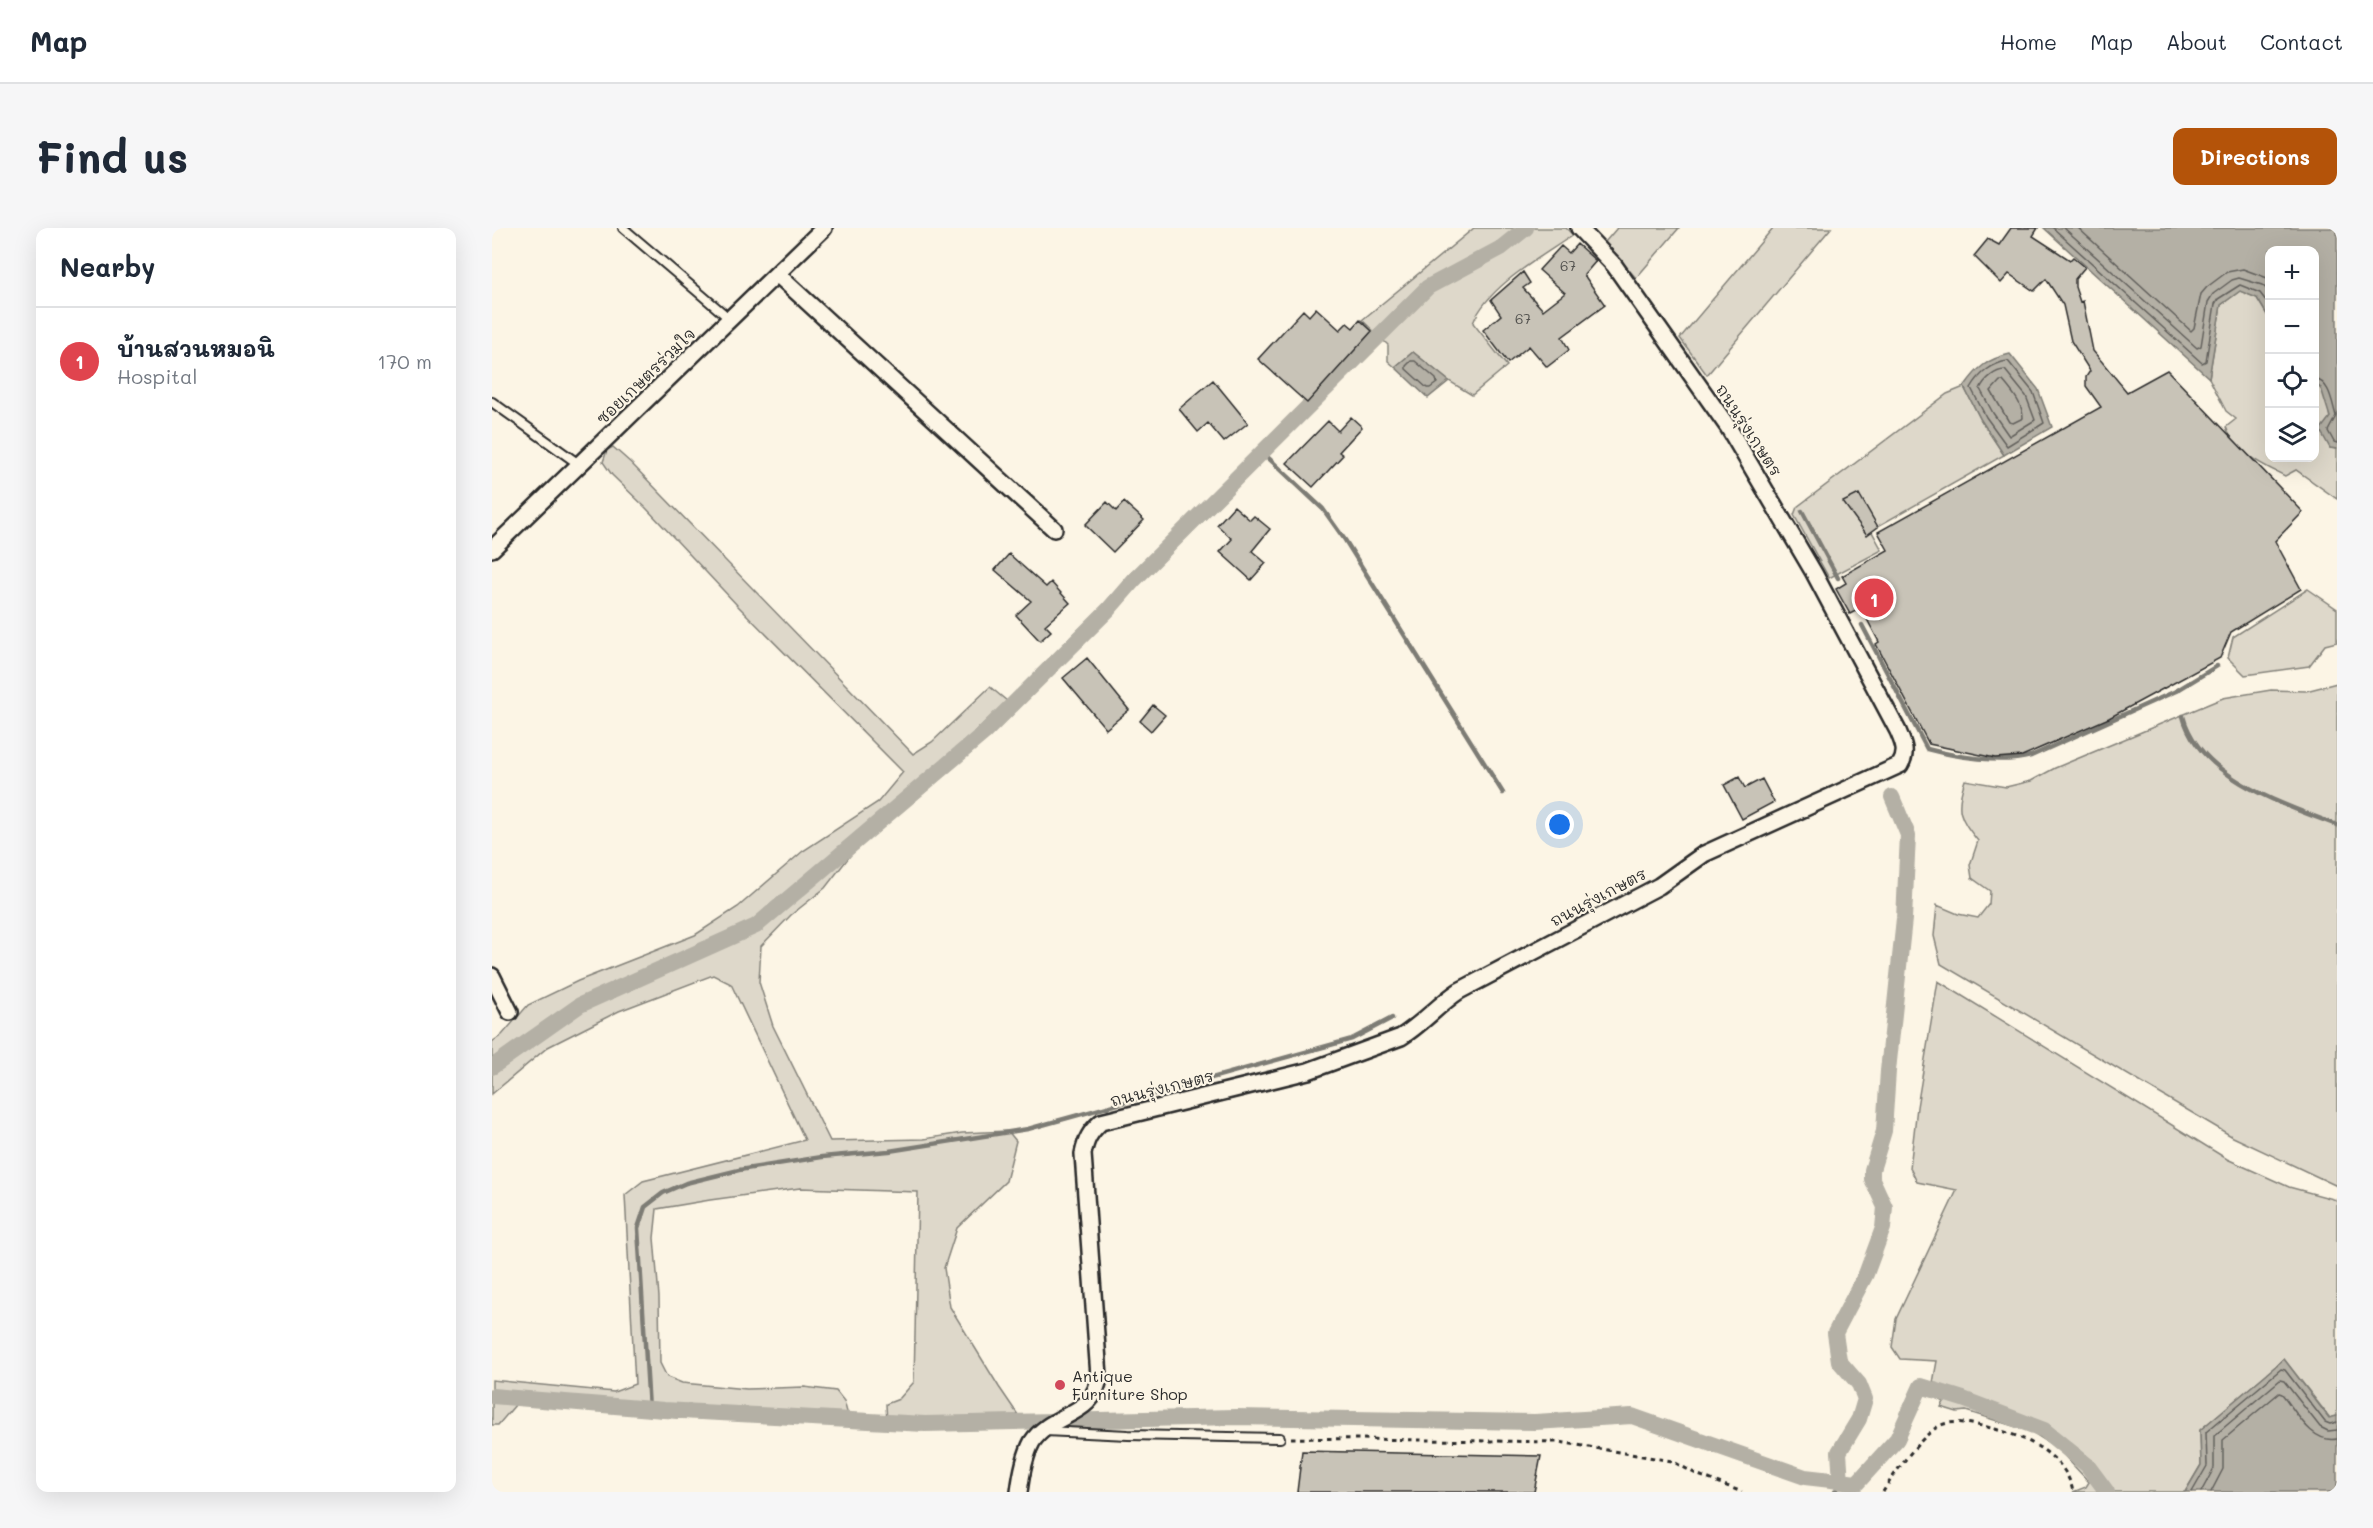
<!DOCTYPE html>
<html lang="en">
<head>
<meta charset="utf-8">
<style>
  body { margin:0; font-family:Mali,"Playpen Sans Thai",sans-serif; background:#f6f6f7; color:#1f2937 }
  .controls { position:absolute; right:18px; top:18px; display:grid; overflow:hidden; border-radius:12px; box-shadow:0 6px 24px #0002 }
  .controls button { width:54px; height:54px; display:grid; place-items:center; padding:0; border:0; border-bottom:2px solid #e0e1e3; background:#fff; color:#1f2937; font:30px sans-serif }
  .you { position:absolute; left:1068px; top:597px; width:21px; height:21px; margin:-15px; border:4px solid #fff; border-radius:50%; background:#1a73e8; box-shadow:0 0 0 9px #1a73e833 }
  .badge { display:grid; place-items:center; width:39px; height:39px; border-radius:50%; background:#b45309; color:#fff; font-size:20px; font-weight:700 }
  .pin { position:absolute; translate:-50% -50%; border:3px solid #fff; box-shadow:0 2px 6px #0006 }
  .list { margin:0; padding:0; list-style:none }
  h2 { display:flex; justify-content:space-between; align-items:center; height:78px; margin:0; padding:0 24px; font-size:26px }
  h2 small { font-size:20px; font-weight:400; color:#747a83 }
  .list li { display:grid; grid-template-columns:39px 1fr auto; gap:18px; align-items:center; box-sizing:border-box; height:108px; padding:0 24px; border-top:2px solid #e0e1e3 }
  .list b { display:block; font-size:22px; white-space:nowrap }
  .list p { margin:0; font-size:20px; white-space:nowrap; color:#747a83 }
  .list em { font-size:20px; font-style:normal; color:#747a83 }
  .icon { flex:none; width:33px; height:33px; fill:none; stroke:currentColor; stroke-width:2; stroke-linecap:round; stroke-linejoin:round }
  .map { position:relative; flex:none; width:1845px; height:1264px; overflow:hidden; border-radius:12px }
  header { display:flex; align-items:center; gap:36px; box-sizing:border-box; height:84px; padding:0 30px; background:#fff; border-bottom:2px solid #e0e1e3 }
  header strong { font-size:28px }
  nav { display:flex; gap:33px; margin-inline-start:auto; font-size:21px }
  .intro { display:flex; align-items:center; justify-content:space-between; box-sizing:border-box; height:144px; padding:0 36px }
  h1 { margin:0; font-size:42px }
  .button { padding:15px 27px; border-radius:12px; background:#b45309; color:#fff; font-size:21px; font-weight:700 }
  main { display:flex; gap:36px; padding:0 36px }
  aside { flex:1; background:#fff; border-radius:12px; box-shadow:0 6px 24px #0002 }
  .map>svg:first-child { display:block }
  .green { fill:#ded8ca; stroke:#84827a; stroke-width:1.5 }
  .water { fill:#b4b0a5; stroke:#7d7b74; stroke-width:1.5 }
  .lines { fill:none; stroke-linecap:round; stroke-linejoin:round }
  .shore { stroke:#62605c; stroke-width:1.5 }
  .stream { stroke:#7d7b74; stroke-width:4.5 }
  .canal { stroke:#b4b0a5; stroke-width:16 }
  .building { fill:#c8c3b7; stroke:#2b2b2b; stroke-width:1.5 }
  .service-casing { stroke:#2b2b2b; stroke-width:12 }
  .minor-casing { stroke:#2b2b2b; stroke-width:20 }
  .path { stroke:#2b2b2b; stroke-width:3; stroke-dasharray:4.5 4.5; stroke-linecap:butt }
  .service { stroke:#fcf5e5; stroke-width:8 }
  .minor { stroke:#fcf5e5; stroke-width:15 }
  .poi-dot { fill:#d1495b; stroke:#fcf5e5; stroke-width:2 }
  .labels { text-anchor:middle; stroke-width:4.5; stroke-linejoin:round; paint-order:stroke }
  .number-label { font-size:14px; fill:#52514e }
  .street-label { font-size:16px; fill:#2b2b2b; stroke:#fcf5e5 }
  .poi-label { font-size:16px; fill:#2b2b2b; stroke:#fcf5e5; text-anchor:start }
</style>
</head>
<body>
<header>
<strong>Map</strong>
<nav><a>Home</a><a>Map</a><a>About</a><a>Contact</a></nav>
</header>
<div class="intro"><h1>Find us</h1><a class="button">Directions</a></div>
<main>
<aside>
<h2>Nearby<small></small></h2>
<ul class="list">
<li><span class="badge" style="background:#e0444e">1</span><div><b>บ้านสวนหมอนิ</b><p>Hospital</p></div><em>170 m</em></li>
</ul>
</aside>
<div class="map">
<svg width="1845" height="1264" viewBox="0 0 1845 1264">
  <rect width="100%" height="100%" fill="#fcf5e5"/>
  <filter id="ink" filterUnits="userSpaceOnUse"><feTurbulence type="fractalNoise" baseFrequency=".0167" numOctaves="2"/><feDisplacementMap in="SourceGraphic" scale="12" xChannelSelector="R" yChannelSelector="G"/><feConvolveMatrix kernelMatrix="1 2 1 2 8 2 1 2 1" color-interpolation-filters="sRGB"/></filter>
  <g filter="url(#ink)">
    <path class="green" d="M982 0H1074L1081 7C1049 29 996 58 981 95L1015 138 980 167 957 153 921 124 903 139 896 133V117L870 92Z
      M1125 0H1187L1144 50 1113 14Z
      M1281 0H1339L1215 147 1188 110Z
      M1748 63 1765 70 1777 90 1778 230H1822L1823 156C1841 168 1838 200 1838 220L1845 221V271L1804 242 1793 248C1771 237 1742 224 1734 199L1744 191 1734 183 1717 150 1729 77Z
      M1472 159 1489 192 1512 227 1379 302 1390 322 1337 350 1302 287 1305 279 1455 166Z
      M121 219 139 235 421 526 440 514 498 459 515 473 371 611 333 660 299 687 269 718 267 754 281 798 338 913 432 911 470 905 516 903 524 913 514 953 465 1000 452 1040 458 1079 507 1159 535 1200 395 1196 394 1176 407 1171 422 1154 426 964 308 960 218 972 165 981 162 1010 167 1069 168 1135 175 1149 190 1155 255 1161 312 1159 344 1163 352 1173 358 1195 187 1190 24 1176 6 1197H0V1152L122 1164 143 1156 133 967 151 953 313 912 239 756 221 747 127 783 56 819 0 866V814L10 807 36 777 86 753 203 707 246 679 311 623 386 574 411 544 245 377 154 280 120 247 111 234 115 222Z
      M1816 361 1845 381V414L1833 417 1817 438 1753 447 1736 430 1741 409Z
      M1845 455V958L1741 909 1449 736 1442 708 1445 677 1466 686 1486 690 1497 676 1498 663 1480 650 1478 637 1486 613C1467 589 1463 582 1473 552L1514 559 1539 553 1563 540 1731 470 1779 462 1814 463Z
      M1446 753 1735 931 1797 959 1845 972V1188L1838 1190 1792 1131 1708 1202 1709 1237 1693 1264H1581L1594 1259 1597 1254 1565 1220 1540 1204 1474 1183 1465 1184 1449 1179 1452 1174 1439 1166 1445 1133 1408 1131 1400 1119 1404 1091 1465 962 1425 954 1418 940 1425 879Z"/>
    <path class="water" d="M1552 0H1845V221L1838 220 1828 202 1838 189 1829 160 1823 156 1822 22H1778L1777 90 1765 70 1748 63 1729 77 1717 150Z
      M921 124 957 153 936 170 903 139Z
      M1518 126 1546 161 1560 199 1512 227 1489 192 1472 159C1485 140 1495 131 1518 126Z
      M1792 1131 1837 1190 1845 1188V1264H1693L1709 1237 1708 1202Z"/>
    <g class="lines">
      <path class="shore" d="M1561 0 1710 135 1714 133 1723 76 1726 71 1748 57 1768 65 1778 78
        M1572 0 1705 120 1709 118 1716 74 1721 66 1740 52 1747 50 1770 57 1778 64
        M1586 0 1699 103 1702 100 1709 66 1715 59 1735 44 1751 41 1778 51
        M919 133H923L944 151 945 155 938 160H935L914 141V138Z
        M1516 133 1541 164 1552 195 1515 218 1494 189 1479 160C1487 146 1500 135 1516 133Z
        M1513 142 1534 168 1543 192 1517 208 1501 185 1488 161C1492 152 1503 142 1513 142Z
        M1822 151C1838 153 1840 175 1844 188L1836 203 1842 214 1845 215
        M1508 153H1511C1520 164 1531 176 1531 190L1521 195 1517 194 1499 163Z
        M1700 1264 1715 1238 1714 1204 1789 1141 1793 1142 1833 1194 1838 1196 1845 1194
        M1709 1264 1722 1240V1208L1788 1152 1792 1153 1828 1199 1836 1203 1845 1202
        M1719 1264 1731 1241V1212L1787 1165 1790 1166C1804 1183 1819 1216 1845 1211"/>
      <path class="stream" d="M770 224 831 281 853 312 1011 565
        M1310 283 1346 350
        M1370 397 1435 521C1465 529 1509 536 1539 528L1684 463 1725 438
        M1691 488C1707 549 1792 577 1845 597
        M157 1181 146 1000 153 979 171 965 194 955 247 942 330 929 397 923 536 901 860 811 900 790
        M1343 1264 1349 1254"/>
      <path class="canal" d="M0 839 88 777 264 698 492 505 616 382 642 352 936 59 1009 20 1034 0
        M0 1168 172 1182 433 1196 744 1189 1043 1194 1140 1188 1313 1249 1365 1255 1405 1211 1429 1158 1471 1171 1552 1202 1595 1237 1615 1264
        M1349 1254 1347 1224 1367 1191 1373 1171 1367 1156 1347 1133 1343 1105 1374 1046 1391 1000 1393 979 1380 951V942L1392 903 1396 843 1412 691 1416 607 1400 569"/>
    </g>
    <path class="building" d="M1519 0H1546L1541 8 1578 32 1581 29 1593 39 1583 51V59L1588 74 1591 73 1601 123 1635 164 1675 142 1811 284 1783 313 1809 361 1739 404 1728 430 1617 490 1530 528 1503 530 1437 516 1384 416 1387 414 1369 380 1358 386 1344 361 1354 355 1350 348 1396 322 1386 304 1609 179 1594 158V149L1598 143 1579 113 1571 77 1554 51 1542 63 1517 46 1509 55 1482 28 1496 11 1507 17Z
      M1085 16 1104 33 1092 47 1113 77 1070 109 1077 122 1055 139 1037 118 1016 135 991 102 1009 87 999 72 1031 44 1038 55 1031 60 1051 82 1073 65 1047 42 1069 18 1077 25Z
      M824 80 848 102 855 95 861 100 868 92 880 103 815 175 766 131 811 82 817 88Z
      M721 152 756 195 732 214 716 195 706 204 687 181Z
      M859 189 870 199 847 224 851 227 821 259 795 235 836 193 846 203Z
      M1367 266 1386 299 1375 307 1351 274Z
      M615 274 624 283 632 274 652 292 621 324 593 297Z
      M742 278 758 292 762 288 778 301 760 323 774 335 759 352 728 324 740 311 725 297Z
      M517 326 554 359 559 354 578 375 553 397 559 403 548 413 524 387 539 373 503 342Z
      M595 430 637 482 614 501 571 450Z
      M661 477 673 487 659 503 648 493Z
      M1247 549 1253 560 1270 551 1282 574 1250 591 1232 557Z
      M810 1223 1049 1228 1042 1264H805Z"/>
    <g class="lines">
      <g class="service-casing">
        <path id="service" d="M131 0 239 92
          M0 174 88 237
          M553 1203 636 1207 788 1210"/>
      </g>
      <g class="minor-casing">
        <path id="minor" d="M286 47 562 301
          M0 321 332 0
          M0 748 18 784
          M527 1264C529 1248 532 1229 540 1214 559 1184 604 1189 607 1148L591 926C594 911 598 904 609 894L816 843 909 809C930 796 946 777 967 763L1167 658 1212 626 1408 537C1416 524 1411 515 1406 503L1322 345 1236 199 1122 37 1087 0"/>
      </g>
      <path class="path" d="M799 1210 1067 1214 1180 1233 1204 1246 1250 1264
        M1391 1264C1401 1247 1433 1201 1452 1196 1463 1193 1474 1195 1485 1197 1522 1204 1573 1222 1581 1264"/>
      <use href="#service" class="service"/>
      <use href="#minor" class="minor"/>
    </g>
  </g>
  <circle class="poi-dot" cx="568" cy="1157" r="6"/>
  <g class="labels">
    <g class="number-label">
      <text x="1076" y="43">67</text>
      <text x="1031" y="96">67</text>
    </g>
    <g class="street-label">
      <text transform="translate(154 148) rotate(-44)" y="6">ซอยเกษตรร่วมใจ</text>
      <text transform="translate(1257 202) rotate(57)" y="6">ถนนรุ่งเกษตร</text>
      <text transform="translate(1106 669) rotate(-28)" y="6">ถนนรุ่งเกษตร</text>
      <text transform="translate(670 860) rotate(-14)" y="6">ถนนรุ่งเกษตร</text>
    </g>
    <g class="poi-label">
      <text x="580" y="1154">Antique<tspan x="580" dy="18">Furniture Shop</tspan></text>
    </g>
  </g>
</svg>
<div class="controls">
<button>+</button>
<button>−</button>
<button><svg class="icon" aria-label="locate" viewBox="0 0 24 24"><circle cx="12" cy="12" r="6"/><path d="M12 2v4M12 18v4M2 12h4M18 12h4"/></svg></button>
<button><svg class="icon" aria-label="layers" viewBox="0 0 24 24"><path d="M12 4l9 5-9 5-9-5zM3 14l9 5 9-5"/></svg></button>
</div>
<div class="you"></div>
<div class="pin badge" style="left:1382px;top:370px;background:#e0444e">1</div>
</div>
</main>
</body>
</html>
